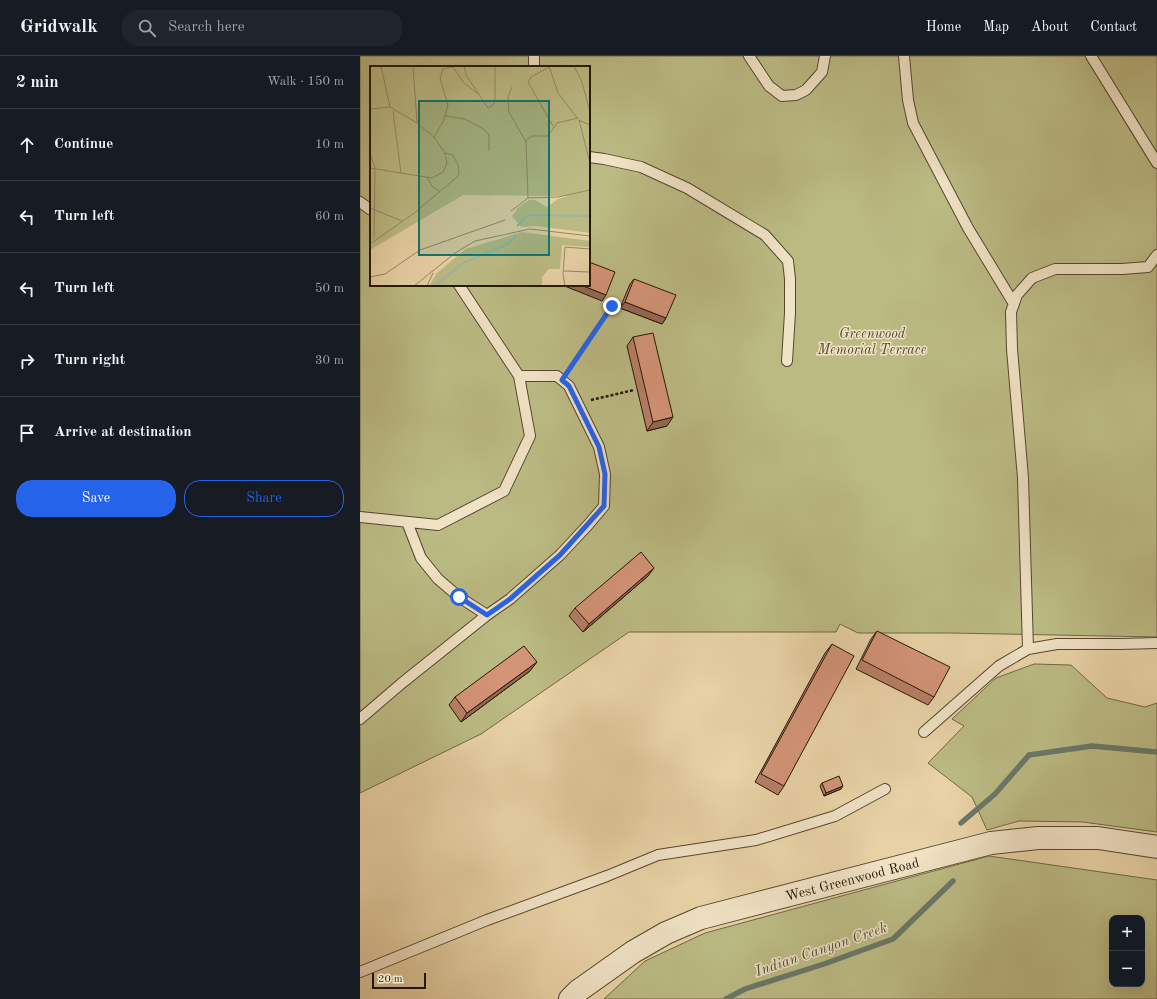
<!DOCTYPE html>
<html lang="en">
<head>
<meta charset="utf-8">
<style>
  body { margin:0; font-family:"Old Standard TT",serif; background:#20242c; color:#f1f3f6 }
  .controls { position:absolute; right:12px; bottom:12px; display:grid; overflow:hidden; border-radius:8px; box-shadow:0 4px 16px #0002 }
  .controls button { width:36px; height:36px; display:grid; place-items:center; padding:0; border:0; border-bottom:1px solid #363941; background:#171b24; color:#f1f3f6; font:20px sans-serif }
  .scale { position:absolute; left:12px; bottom:10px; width:54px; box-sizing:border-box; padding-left:4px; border:2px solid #251706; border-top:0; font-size:11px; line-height:14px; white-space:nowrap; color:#251706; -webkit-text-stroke:3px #f0e2c5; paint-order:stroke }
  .stop { position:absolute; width:12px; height:12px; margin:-9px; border:3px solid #2563eb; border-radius:50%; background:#fff }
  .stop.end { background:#2563eb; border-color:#fff; box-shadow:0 1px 4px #0008 }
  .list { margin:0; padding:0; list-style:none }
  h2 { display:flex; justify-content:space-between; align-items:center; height:52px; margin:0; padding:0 16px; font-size:17px }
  h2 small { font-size:13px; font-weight:400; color:#9ea1a6 }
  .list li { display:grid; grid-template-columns:26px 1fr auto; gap:12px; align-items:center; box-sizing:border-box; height:72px; padding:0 16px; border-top:1px solid #363941 }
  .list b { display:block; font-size:15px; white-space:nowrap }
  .list em { font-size:13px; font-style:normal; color:#9ea1a6 }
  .actions { display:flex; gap:8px; padding:12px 16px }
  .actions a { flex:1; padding:9px 0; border:1px solid #2563eb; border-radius:16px; text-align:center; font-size:14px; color:#2563eb }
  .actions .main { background:#2563eb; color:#fff }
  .icon { flex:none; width:22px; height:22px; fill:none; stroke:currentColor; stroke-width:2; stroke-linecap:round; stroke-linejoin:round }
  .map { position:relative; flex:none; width:797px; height:943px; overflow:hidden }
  header { display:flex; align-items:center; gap:24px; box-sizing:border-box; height:56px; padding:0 20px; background:#171b24; border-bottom:1px solid #363941 }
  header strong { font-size:19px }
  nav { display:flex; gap:22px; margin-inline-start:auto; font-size:14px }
  .search { width:280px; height:36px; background:#20242c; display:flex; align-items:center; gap:10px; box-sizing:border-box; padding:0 14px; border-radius:16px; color:#9ea1a6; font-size:15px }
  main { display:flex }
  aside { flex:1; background:#171b24 }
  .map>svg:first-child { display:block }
  .green { fill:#bbba83; stroke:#706844; fill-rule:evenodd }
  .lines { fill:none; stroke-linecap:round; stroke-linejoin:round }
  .stream { stroke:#697867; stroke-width:5.5 }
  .service-casing { stroke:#56462e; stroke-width:12 }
  .tertiary-casing { stroke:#56462e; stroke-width:24 }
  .path { stroke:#251706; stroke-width:2.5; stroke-dasharray:3 2; stroke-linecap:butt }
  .service { stroke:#f0e2c5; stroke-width:10 }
  .tertiary { stroke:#f0e2c5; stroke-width:22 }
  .wall { fill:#b67f66; stroke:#251706 }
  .shaded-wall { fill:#946853; stroke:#251706 }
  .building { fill:#d49477; stroke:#251706 }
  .route { stroke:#2563eb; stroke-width:5 }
  .labels { text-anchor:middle; stroke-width:3; stroke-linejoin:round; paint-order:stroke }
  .park-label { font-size:14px; font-style:italic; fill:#52482c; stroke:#f0e2c5 }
  .street-label { font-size:14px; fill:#251706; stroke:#f0e2c5 }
  .water-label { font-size:15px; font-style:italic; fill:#4d4f3e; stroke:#f0e2c5 }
  .inset-river { fill:none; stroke:#97b8a7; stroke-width:2 }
  .inset-road { fill:none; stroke:#9a8766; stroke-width:1 }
  .view { fill:#0f766e; fill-opacity:0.15; stroke:#0f766e; stroke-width:2 }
  .inset-edge { fill:none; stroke:#251706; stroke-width:2 }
</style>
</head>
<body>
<header>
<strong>Gridwalk</strong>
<div class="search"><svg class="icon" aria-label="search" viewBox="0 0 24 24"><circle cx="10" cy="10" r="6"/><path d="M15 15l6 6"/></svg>Search here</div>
<nav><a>Home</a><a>Map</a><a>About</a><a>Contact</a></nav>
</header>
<main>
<aside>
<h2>2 min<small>Walk · 150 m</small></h2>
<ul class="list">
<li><svg class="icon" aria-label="ahead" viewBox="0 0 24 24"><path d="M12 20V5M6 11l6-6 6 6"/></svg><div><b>Continue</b></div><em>10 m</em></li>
<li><svg class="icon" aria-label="left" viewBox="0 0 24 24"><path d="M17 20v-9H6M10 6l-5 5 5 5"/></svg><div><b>Turn left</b></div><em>60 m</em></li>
<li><svg class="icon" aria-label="left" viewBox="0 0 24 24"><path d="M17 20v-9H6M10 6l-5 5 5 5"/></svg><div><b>Turn left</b></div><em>50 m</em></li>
<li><svg class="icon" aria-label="right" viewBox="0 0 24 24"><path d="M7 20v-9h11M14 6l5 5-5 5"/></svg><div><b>Turn right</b></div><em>30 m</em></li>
<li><svg class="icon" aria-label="arrive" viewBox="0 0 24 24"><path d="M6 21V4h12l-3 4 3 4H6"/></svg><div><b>Arrive at destination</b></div></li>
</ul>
<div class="actions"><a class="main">Save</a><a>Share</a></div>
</aside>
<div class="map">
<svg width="797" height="943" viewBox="0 0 797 943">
  <rect width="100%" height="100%" fill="#e8d2a6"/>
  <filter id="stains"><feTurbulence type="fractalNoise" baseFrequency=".005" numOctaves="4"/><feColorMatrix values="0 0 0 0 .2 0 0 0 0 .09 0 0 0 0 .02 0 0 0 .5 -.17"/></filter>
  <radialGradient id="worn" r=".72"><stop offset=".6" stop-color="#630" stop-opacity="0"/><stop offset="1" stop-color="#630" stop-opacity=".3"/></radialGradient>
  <path class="green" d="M0 0H797V581L591 577H498L480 568 476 576H269L121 678 0 737ZM11 11H229V229H11Z
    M674 608 711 609 747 642 785 651 797 647V776L723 766 659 765 627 774 612 741 568 707 604 670 592 663 636 622Z
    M629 800 797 824V943H244L285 905 345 877ZM752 862H782V928H752Z"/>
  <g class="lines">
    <path class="stream" d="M601 767 635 738 669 699 732 690 797 696
      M366 943 385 933 464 908 533 883 593 825"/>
    <g class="service-casing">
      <path id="service" d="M174 0V11
        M389 0 409 30 422 40 436 39 446 34 462 16 465 0
        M544 0 548 44 553 67 608 172 654 248
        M731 0 797 107
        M229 101 244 103 281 111 327 132 405 179 428 205 430 223V257L427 305
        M0 146 11 154
        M0 461 78 469 144 435 170 380 159 320 99 229
        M47 466 61 502 78 523 99 541 127 559
        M668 593 663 422 652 293 651 256 657 239 672 222 695 213H762L788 211 797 199
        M0 663 42 627 127 559 150 543 200 499 228 469 244 450 245 418 239 391 209 330 197 320H159
        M564 676 639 610 668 593 697 588H760L797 587
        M0 916 127 864 247 820 298 799 396 784 475 760 525 733"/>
    </g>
    <g class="tertiary-casing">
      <g id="tertiary">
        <path id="s1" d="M210 943 218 935 273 896 306 877 341 862 631 787 678 782H738L797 791"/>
      </g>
    </g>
    <path class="path" d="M209 313 252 250
      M231 344 274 334"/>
    <use href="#service" class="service"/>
    <use href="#tertiary" class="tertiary"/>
  </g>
  <path class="wall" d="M274 223 306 262 302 268 260 252 270 228Z
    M273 281 307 370 287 375 267 290Z
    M288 520 223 576 209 560 215 552Z
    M517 575 574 641 568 649 496 613 511 583Z
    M472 588 424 730 418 739 395 726 465 597Z
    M170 615 101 666 89 649 95 641Z
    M462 727 481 733 464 740 460 730Z"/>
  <path class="shaded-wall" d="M202 229H221L246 239 242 245Z
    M265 246 306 262 302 268 260 252Z
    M313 361 307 370 287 375 293 366Z
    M294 512 288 520 223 576 229 568Z
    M177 606 170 615 101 666 107 657Z
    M483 730 481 733 464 740 466 737Z"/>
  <path class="building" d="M229 206 255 216 246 239 221 229H229Z
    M274 223 316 239 306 262 265 246Z
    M293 277 313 361 293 366 273 281Z
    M281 496 294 512 229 568 215 552Z
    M517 575 590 611 574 641 502 604Z
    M472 588 494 600 424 730 401 718Z
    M164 590 177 606 107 657 95 641Z
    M479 720 483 730 466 737 462 727Z"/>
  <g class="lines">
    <path class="route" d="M99 541 127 559 150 543 200 499 244 450 245 418 239 391 209 330 202 324 252 250"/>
  </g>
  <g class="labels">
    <g class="park-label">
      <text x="512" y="282">Greenwood<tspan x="512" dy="16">Memorial Terrace</tspan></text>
    </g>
    <g class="street-label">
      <text dy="5" stroke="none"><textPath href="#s1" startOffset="311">West Greenwood Road</textPath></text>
    </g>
    <g class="water-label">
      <text transform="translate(461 893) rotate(-19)" y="5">Indian Canyon Creek</text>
    </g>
  </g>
  <g transform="translate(10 10)">
    <rect width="220" height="220" fill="#e8d2a6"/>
    <path d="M0 0H220V167L167 160 151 161 142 150 147 144 146 143 159 134H165L177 141 188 133 198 130 93 129 0 184ZM152 166 220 175V181L192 179 190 203H179L172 211V220H59L67 207 96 183Z" fill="#bbba83"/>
    <path class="inset-river" d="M147 160 158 149 220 150M64 220 95 196 136 179 146 170"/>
    <path class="inset-road" d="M11 0 20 41 47 57M94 0 96 9 118 42 124 38 125 33V0M179 0 188 27 208 53M204 0 212 16 220 46M179 1 161 11 158 16 183 60M142 21 138 31 139 46 156 76M0 43 20 41M23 45 31 107M75 50 95 53 115 64 119 69V85M220 59 209 54 220 97M64 71 74 54 78 39 70 12 73 3 83 1 93 16 108 28M0 87 5 102 4 173M0 102 62 112 73 106 77 97 75 87 64 71 47 57 43 0M57 111 62 120 70 126M158 132 156 74 162 70H178L187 57 208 52M0 142 32 155M141 145 158 132 188 131 220 124M0 178 43 148 86 112 89 108 88 99 83 89 75 87M194 205 220 206M0 211 15 208 50 184 135 154M44 220 85 187 105 175 160 163 220 170M57 220 63 207M195 220 193 208 195 181 220 183"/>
    <path class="view" d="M49 35H179V189H49Z"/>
    <rect width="220" height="220" class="inset-edge"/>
  </g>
  <rect width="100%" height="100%" filter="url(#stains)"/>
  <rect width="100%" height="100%" fill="url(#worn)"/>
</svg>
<div class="controls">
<button>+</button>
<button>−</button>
</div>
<div class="scale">20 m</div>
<div class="stop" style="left:99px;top:541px"></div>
<div class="stop end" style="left:252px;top:250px"></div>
</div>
</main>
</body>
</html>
